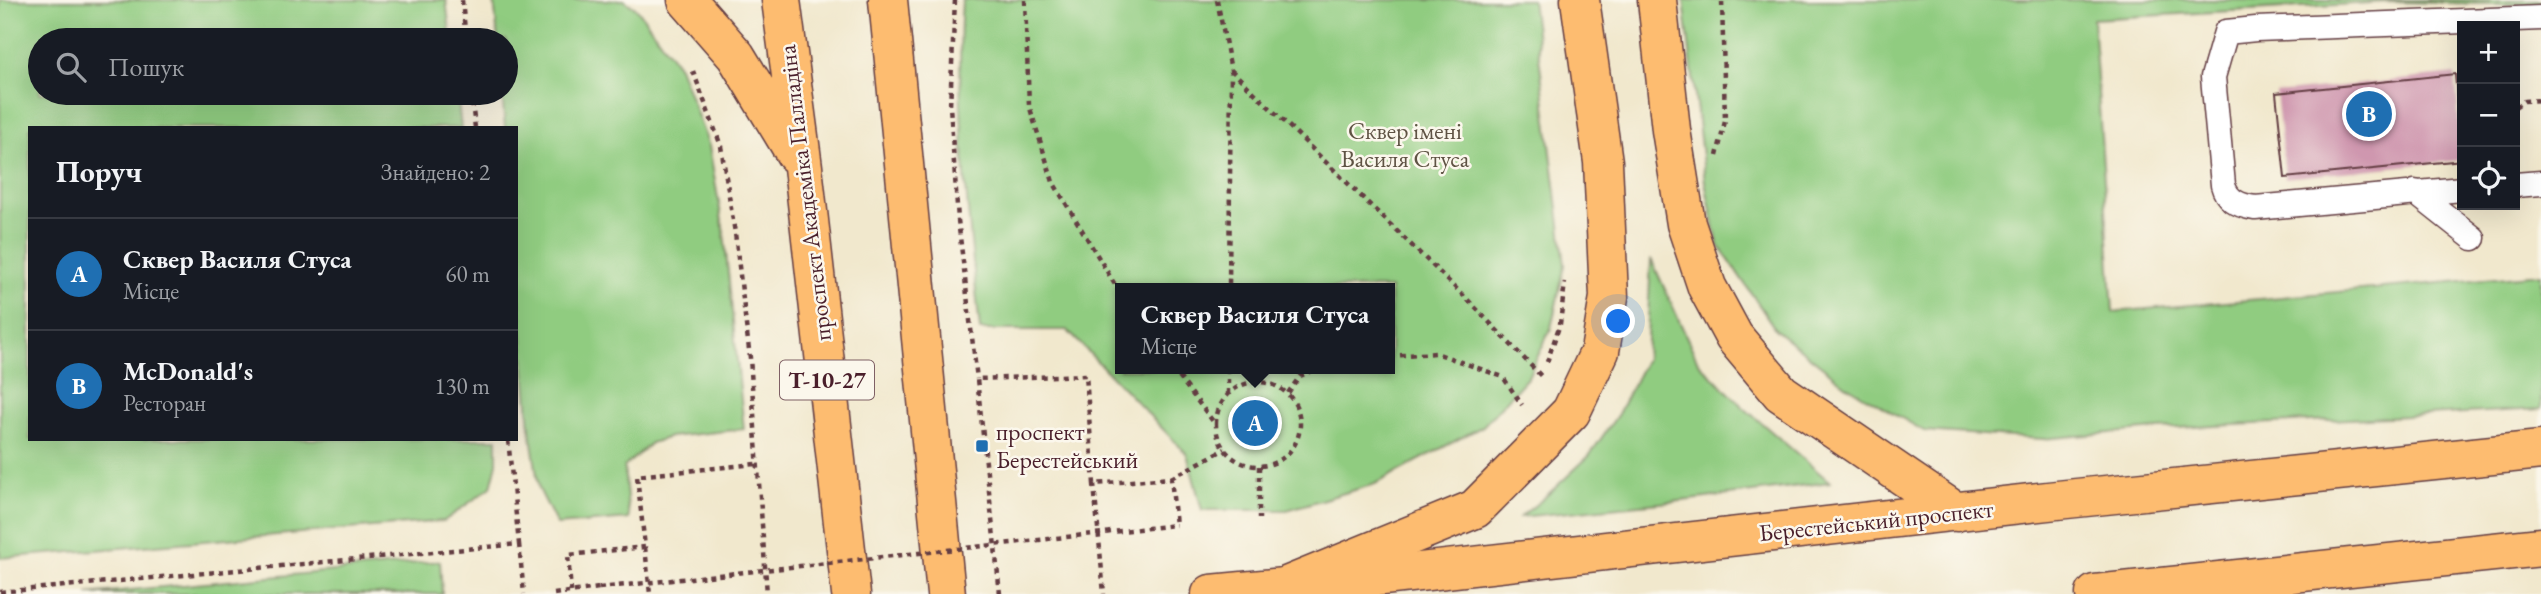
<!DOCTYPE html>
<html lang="uk">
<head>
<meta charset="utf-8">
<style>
  body { margin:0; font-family:"EB Garamond",serif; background:#20242c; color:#f1f3f6 }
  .controls { position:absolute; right:21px; top:21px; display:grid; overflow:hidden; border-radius:0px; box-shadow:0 7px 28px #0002 }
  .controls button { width:63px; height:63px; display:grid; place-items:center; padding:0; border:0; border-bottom:2px solid #363941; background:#171b24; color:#f1f3f6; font:35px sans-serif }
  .you { position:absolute; left:1619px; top:322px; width:24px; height:24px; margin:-18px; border:5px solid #fff; border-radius:50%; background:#1a73e8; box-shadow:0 0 0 10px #1a73e833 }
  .badge { display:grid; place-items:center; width:46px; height:46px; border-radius:50%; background:#1f6fb2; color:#fff; font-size:23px; font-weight:700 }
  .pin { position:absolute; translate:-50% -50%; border:4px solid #fff; box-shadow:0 2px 7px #0006 }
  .popup { position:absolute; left:1115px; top:283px; width:280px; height:91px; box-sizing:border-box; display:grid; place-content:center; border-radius:0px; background:#171b24; filter:drop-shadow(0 2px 5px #0005); font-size:23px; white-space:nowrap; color:#9ea1a6 }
  .popup b { font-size:26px; color:#f1f3f6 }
  .popup::after { content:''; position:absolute; left:50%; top:100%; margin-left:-14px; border:14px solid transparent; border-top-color:#171b24 }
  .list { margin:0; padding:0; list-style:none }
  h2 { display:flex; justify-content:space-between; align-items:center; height:91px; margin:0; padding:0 28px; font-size:30px }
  h2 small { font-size:23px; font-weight:400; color:#9ea1a6 }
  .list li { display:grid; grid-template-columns:46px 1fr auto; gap:21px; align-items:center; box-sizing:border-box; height:112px; padding:0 28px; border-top:2px solid #363941 }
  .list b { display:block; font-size:26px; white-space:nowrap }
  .list p { margin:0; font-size:23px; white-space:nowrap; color:#9ea1a6 }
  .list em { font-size:23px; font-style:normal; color:#9ea1a6 }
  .icon { flex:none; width:38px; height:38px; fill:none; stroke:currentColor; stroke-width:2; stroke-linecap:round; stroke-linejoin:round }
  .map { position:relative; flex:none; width:2541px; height:594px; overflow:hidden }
  .search { position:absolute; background:#171b24; box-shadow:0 7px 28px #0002; left:28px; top:28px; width:490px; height:77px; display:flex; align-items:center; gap:18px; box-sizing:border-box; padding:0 24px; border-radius:38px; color:#9ea1a6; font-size:26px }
  .panel { position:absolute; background:#171b24; box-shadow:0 7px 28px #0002; left:28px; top:126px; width:490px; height:315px; border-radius:0px }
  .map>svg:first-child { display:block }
  .green { fill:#90cc80; stroke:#6d7656; stroke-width:2; fill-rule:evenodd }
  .building { fill:#cf97af }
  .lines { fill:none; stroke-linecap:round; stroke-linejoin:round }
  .lane-casing { stroke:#633d43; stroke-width:27 }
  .primary-casing { stroke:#633d43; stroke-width:41 }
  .highway-casing { stroke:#633d43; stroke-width:41 }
  .path { stroke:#633d43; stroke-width:4.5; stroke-dasharray:5 5; stroke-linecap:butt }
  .lane { stroke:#fff; stroke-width:24 }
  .primary { stroke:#fdbc70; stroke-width:38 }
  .highway { stroke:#fdbc70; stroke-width:38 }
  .path-bridge { stroke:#633d43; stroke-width:4.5; stroke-dasharray:5 5; stroke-linecap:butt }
  .poi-dot { fill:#1f6fb2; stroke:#fbf7ec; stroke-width:2.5 }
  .labels { text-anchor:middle; stroke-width:5; stroke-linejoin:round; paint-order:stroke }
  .shield { fill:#fbf7ec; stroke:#7f6065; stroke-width:2 }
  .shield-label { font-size:23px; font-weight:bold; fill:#4a1f2b }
  .park-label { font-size:24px; fill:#5f5344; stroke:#fbf7ec }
  .street-label { font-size:24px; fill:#4a1f2b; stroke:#fbf7ec }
  .poi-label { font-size:24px; fill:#4a1f2b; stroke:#fbf7ec; text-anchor:start }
</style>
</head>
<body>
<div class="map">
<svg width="2541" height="594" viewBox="0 0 2541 594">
  <rect width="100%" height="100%" fill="#fbf7ec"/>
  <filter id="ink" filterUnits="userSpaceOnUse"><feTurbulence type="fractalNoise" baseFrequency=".0143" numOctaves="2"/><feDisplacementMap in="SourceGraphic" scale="14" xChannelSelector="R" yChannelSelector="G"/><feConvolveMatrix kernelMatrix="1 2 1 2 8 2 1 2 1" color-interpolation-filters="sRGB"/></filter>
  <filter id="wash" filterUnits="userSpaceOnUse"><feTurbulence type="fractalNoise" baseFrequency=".00686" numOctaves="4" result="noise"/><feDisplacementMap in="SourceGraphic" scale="28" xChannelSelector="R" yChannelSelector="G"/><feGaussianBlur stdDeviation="1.57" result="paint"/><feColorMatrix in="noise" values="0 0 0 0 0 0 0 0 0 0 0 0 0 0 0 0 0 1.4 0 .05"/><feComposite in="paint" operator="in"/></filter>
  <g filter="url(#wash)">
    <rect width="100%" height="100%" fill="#f1e8cd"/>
    <path class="green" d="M0 0H446L451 40H40V93H457L461 128H30V439H497V463L491 487 444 521 0 558Z
      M494 0H624L638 10 679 67 709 146 724 233 744 429 670 437 651 443 624 467 629 519 557 525 539 489 530 429 516 262V128H505L502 93H506V40H498Z
      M962 0H1532L1565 265 1551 328 1528 377 1483 426 1375 484 1287 510H1202L1187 454 1067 330H980C969 220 955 111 962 0ZM1390 288V369H1120V288Z
      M1684 0H2541V5L2387 2 2093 19 2113 312 2541 274V409L2156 429 2042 439 1924 431 1847 386 1776 330 1718 244 1705 182Z
      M1651 259 1698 362 1743 407 1830 482 1690 500 1520 517 1543 499 1589 456 1618 414 1646 359Z
      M440 561 442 594H87Z"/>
    <g id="blocks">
      <path class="building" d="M2455 74 2462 160 2285 178 2276 93Z"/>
    </g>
  </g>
  <g filter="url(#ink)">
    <use href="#blocks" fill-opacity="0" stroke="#633d43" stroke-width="2"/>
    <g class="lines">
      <g class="lane-casing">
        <path id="lane" d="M2515 185 2541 183
          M2462 189 2255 208C2240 206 2227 201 2223 185L2213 77 2226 32 2256 29 2541 18
          M2415 192 2473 238"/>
      </g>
      <g class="primary-casing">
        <path id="primary" d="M1657 0 1671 130 1686 224 1707 287 1734 337 1781 393 1956 512
          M1304 585 2057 500 2541 450
          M2095 594 2541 547"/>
      </g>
      <g class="highway-casing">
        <path id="highway" d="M687 0 736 56 796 155
          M781 0 803 167 851 594
          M888 0 946 594
          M1211 594 1284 587 1475 509 1571 412 1600 351 1609 297 1603 162 1580 0"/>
      </g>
      <path class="path" d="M462 0 466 40
        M955 0 950 106 958 220 977 379
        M1025 0 1029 105 1053 182 1120 293
        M1217 0 1231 70 1229 288
        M1231 70 1465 297 1542 377 1540 379
        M693 71 721 146 735 233 750 358 767 594
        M471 93 475 128
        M2515 107 2524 101 2541 100
        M1717 156 1725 121 1722 0
        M1390 356 1436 353 1503 377 1522 405
        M1547 362 1560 324 1565 282
        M1173 369 1215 424
        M1216 424a42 42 0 1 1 84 0a42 42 0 1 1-84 0Z
        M1288 393 1300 376 1316 369
        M1228 394V369
        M1259 466V519
        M1171 478 1225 449
        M1094 484 1104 594
        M519 544 524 594
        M645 547 650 594
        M0 592 519 544 508 439
        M571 592 568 555 645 547 637 476 756 464
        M554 594 599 588
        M1000 594 977 379 1086 375 1094 484 1171 478 1176 525"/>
      <use href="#lane" class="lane"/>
      <use href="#primary" class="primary"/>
      <use href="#highway" class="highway"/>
      <path class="path-bridge" d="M599 588 1176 525"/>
    </g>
  </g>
  <rect class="poi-dot" x="975" y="439" width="14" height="14" rx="3.5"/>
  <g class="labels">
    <rect class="shield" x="780" y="360.5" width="94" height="39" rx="5"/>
    <g class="shield-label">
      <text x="827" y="388">Т-10-27</text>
    </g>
    <g class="park-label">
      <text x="1405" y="139">Сквер імені<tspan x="1405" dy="28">Василя Стуса</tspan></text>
    </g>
    <g class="street-label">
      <text transform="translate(805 193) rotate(-97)" y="8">проспект Академіка Палладіна</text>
      <text transform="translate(1876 521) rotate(-6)" y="8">Берестейський проспект</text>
    </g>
    <g class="poi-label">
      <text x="996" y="440">проспект<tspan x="996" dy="28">Берестейський</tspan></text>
    </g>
  </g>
</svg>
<div class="controls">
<button>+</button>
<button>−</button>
<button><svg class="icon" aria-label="locate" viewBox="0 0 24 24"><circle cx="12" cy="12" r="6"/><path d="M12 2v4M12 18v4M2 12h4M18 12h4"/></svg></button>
</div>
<div class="you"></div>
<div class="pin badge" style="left:1255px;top:423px">A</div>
<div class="popup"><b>Сквер Василя Стуса</b>Місце</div>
<div class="pin badge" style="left:2369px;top:114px">B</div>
<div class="search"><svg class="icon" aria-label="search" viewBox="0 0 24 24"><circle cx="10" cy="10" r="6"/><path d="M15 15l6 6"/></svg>Пошук</div>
<section class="panel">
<h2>Поруч<small>Знайдено: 2</small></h2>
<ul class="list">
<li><span class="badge">A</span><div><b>Сквер Василя Стуса</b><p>Місце</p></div><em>60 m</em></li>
<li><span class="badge">B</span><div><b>McDonald's</b><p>Ресторан</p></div><em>130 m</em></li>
</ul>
</section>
</div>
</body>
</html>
